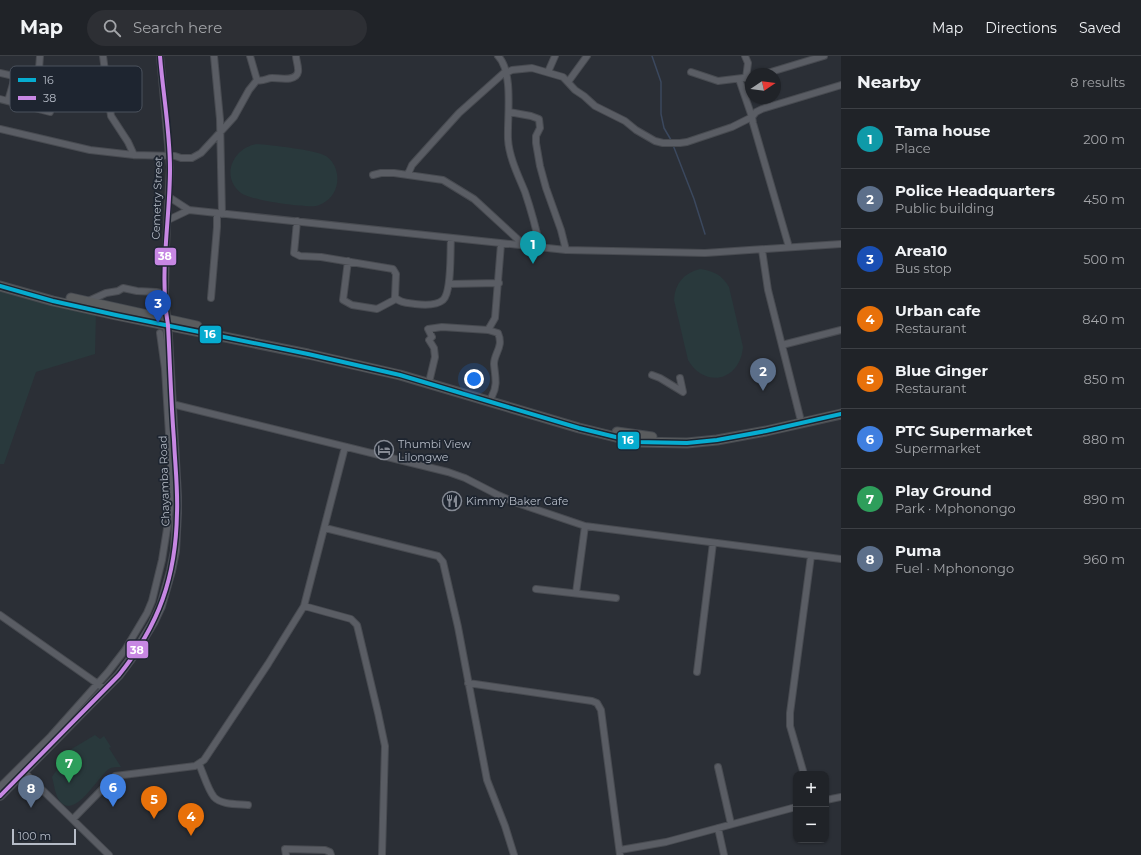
<!DOCTYPE html>
<html lang="en">
<head>
<meta charset="utf-8">
<style>
  body { margin:0; font-family:Montserrat,sans-serif; background:#2d2f34; color:#f1f3f6 }
  .controls { position:absolute; right:12px; bottom:12px; display:grid; overflow:hidden; border-radius:8px; box-shadow:0 1px 3px #0004 }
  .controls button { width:36px; height:36px; display:grid; place-items:center; padding:0; border:0; border-bottom:1px solid #3d4045; background:#202328; color:#f1f3f6; font:20px sans-serif }
  .compass { position:absolute; left:745px; top:12px; width:36px; height:36px; border-radius:50%; background:#202328; box-shadow:0 1px 3px #0004; rotate:77deg }
  .scale { position:absolute; left:12px; bottom:10px; width:64px; box-sizing:border-box; padding-left:4px; border:2px solid #b5bbc6; border-top:0; font-size:11px; line-height:14px; white-space:nowrap; color:#b5bbc6; -webkit-text-stroke:3px #1e2530; paint-order:stroke }
  .you { position:absolute; left:474px; top:323px; width:14px; height:14px; margin:-10px; border:3px solid #fff; border-radius:50%; background:#1a73e8; box-shadow:0 0 0 6px #1a73e833 }
  .badge { display:grid; place-items:center; width:26px; height:26px; border-radius:50%; background:#8c9099; color:#fff; font-size:13px; font-weight:700 }
  .pin { position:absolute; translate:-50% -33px; filter:drop-shadow(0 1px 2px #0008) }
  .pin::after { content:''; position:absolute; top:21px; width:14px; height:12px; background:inherit; clip-path:polygon(0 0,100% 0,50% 100%) }
  .list { margin:0; padding:0; list-style:none }
  h2 { display:flex; justify-content:space-between; align-items:center; height:52px; margin:0; padding:0 16px; font-size:17px }
  h2 small { font-size:13px; font-weight:400; color:#a2a4a8 }
  .list li { display:grid; grid-template-columns:26px 1fr auto; gap:12px; align-items:center; box-sizing:border-box; height:60px; padding:0 16px; border-top:1px solid #3d4045 }
  .list b { display:block; font-size:15px; white-space:nowrap }
  .list p { margin:0; font-size:13px; white-space:nowrap; color:#a2a4a8 }
  .list em { font-size:13px; font-style:normal; color:#a2a4a8 }
  .icon { flex:none; width:22px; height:22px; fill:none; stroke:currentColor; stroke-width:2; stroke-linecap:round; stroke-linejoin:round }
  .map { position:relative; flex:none; width:841px; height:799px; overflow:hidden }
  header { display:flex; align-items:center; gap:24px; box-sizing:border-box; height:56px; padding:0 20px; background:#202328; border-bottom:1px solid #3d4045 }
  header strong { font-size:19px }
  nav { display:flex; gap:22px; margin-inline-start:auto; font-size:14px }
  .search { width:280px; height:36px; background:#2d2f34; display:flex; align-items:center; gap:10px; box-sizing:border-box; padding:0 14px; border-radius:22px; color:#a2a4a8; font-size:15px }
  main { display:flex }
  aside { flex:1; background:#202328 }
  .map>svg:first-child { display:block }
  .green { fill:#29393c }
  .lines { fill:none; stroke-linecap:round; stroke-linejoin:round }
  .stream { stroke:#3b485e; stroke-width:1.5 }
  .minor-casing { stroke:#484b51; stroke-width:8 }
  .major-casing { stroke:#484b53; stroke-width:10 }
  .highway-casing { stroke:#474b51; stroke-width:11 }
  .minor { stroke:#5a5d64; stroke-width:6 }
  .major { stroke:#5c6066; stroke-width:8 }
  .highway { stroke:#5a5c5e; stroke-width:9 }
  .bus-1-casing { stroke:#1e2530; stroke-width:7 }
  .bus-2-casing { stroke:#1e2530; stroke-width:7 }
  .bus-1 { stroke:#06acd0; stroke-width:4 }
  .bus-2 { stroke:#c787e3; stroke-width:4 }
  .labels { text-anchor:middle; stroke-width:3.5; stroke-linejoin:round; paint-order:stroke }
  .street-label { font-size:11px; fill:#b5bbc6; stroke:#1e2530 }
  .poi-label { font-size:11px; fill:#b5bbc6; stroke:#1e2530; text-anchor:start }
  .key { fill:#1e2530; stroke:#4b525d; stroke-width:1 }
  .key-label { font-size:11px; fill:#b5bbc6 }
  .line-badge { stroke:#1e2530; stroke-width:1.5 }
  .badge-label { font-size:11px; text-anchor:middle; font-weight:bold; fill:#fff }
</style>
</head>
<body>
<header>
<strong>Map</strong>
<div class="search"><svg class="icon" aria-label="search" viewBox="0 0 24 24"><circle cx="10" cy="10" r="6"/><path d="M15 15l6 6"/></svg>Search here</div>
<nav><a>Map</a><a>Directions</a><a>Saved</a></nav>
</header>
<main>
<div class="map">
<svg width="841" height="799" viewBox="0 0 841 799">
  <rect width="100%" height="100%" fill="#2b2f36"/>
  <path class="green" d="M257 88C271 89 316 94 326 100 332 104 336 111 337 118 338 125 337 132 333 138 329 144 323 148 316 150 304 152 250 144 241 137 220 121 233 91 257 88Z
    M700 213C714 215 722 219 729 231L743 291C740 325 705 333 688 304L674 244C675 227 684 217 700 213Z
    M0 232 96 257 95 298 36 316 4 408H0Z
    M95 679 100 683 104 680 111 691 109 692 121 711C118 711 112 711 109 713 98 720 74 766 59 744 55 738 54 728 52 721L70 694Z"/>
  <g class="lines">
    <path class="stream" d="M652 0 661 26V58L664 72 671 84
      M673 89 694 143 705 178"/>
    <g class="minor-casing">
      <path id="minor" d="M103 0 111 60 128 86 134 99
        M160 0 170 111 166 190 165 238 167 262
        M214 0 220 63 222 158
        M498 0C514 16 507 62 508 83 509 101 518 119 525 136 531 154 536 172 540 191
        M745 0 748 7 746 22
        M548 16 555 0
        M691 16 718 25 751 21
        M0 17 62 31 106 29
        M506 17 512 14 532 12 563 21 575 34 584 40 595 50 625 65 636 74 655 85 663 87H680L687 86 732 71 752 61 739 23
        M764 18 824 0
        M257 24C263 26 267 22 272 22 279 22 296 26 298 16 299 11 296 5 296 0
        M38 26 40 0
        M568 26 587 0
        M0 43 50 56
        M8 45 15 21
        M509 56 531 60 539 63 540 72 536 80V87L540 110 546 132 561 174 566 194
        M0 73 90 94 134 99 175 100 181 102H192L201 97 225 71 234 61 249 34 257 24 250 0
        M408 118 412 109 459 57 506 15
        M373 119 381 117H394L443 124 474 143 525 190
        M169 141 189 154 566 194 705 197 841 188
        M168 164 189 154
        M297 165 294 197 300 200 321 201 393 213 396 218 395 241C399 247 408 247 415 248 423 249 436 250 443 244 452 236 450 195 451 182
        M789 191 753 67 752 61 756 56 762 53 841 29
        M762 194 768 234 800 361
        M348 205 343 244 352 249 377 253 394 244 395 241
        M449 228 499 227
        M211 242 217 171V157
        M86 246 106 237 118 235 123 232 137 235 156 236 165 238
        M488 274 498 277C504 291 494 297 494 308 495 320 498 329 492 340
        M782 289 841 274
        M652 319 660 322 683 336 680 322
        M430 322 435 301 434 292 429 284 432 281 428 273 442 271 488 274 495 262 501 188
        M172 348 448 416 465 422 498 439 517 447 585 470 841 503
        M325 472 438 500 443 506 458 571 487 724 505 770 514 799
        M536 533 616 542
        M576 537 585 470
        M304 550 351 563 357 569 378 657 385 690 382 799
        M0 559 105 633
        M697 616 713 487
        M468 627 592 645 597 647 601 654 620 799
        M199 708C203 717 208 734 214 741 221 749 238 748 248 749
        M718 711 731 768
        M24 716 109 799
        M804 718 790 670V657L811 500
        M0 731 51 680 108 616 125 594 147 557 152 545 162 504 170 454 172 427 165 313 160 277
        M826 744 841 741
        M73 763 115 720 195 710 204 704 268 608 304 550 345 391
        M718 772 724 799
        M620 794 666 786 796 751
        M286 799 285 793 325 794 330 796 331 799"/>
    </g>
    <g class="major-casing">
      <path id="major" d="M0 740 119 619 133 600 153 567 161 550 171 515 175 495 177 457V440L167 264"/>
    </g>
    <g class="highway-casing">
      <path id="highway" d="M0 230 53 245 116 259 308 298 400 319 579 372 636 386 687 387 717 384 766 375 841 358
        M71 242 197 270
        M617 376 652 381"/>
    </g>
    <use href="#minor" class="minor"/>
    <use href="#major" class="major"/>
    <use href="#highway" class="highway"/>
    <g class="bus-1-casing">
      <path id="bus-1" d="M0 230 53 245 116 259 308 298 400 319 579 372 636 386 687 387 717 384 766 375 841 358"/>
    </g>
    <g class="bus-2-casing">
      <path id="bus-2" d="M0 740 119 619C159 569 176 521 177 457 178 433 175 408 174 384 171 346 170 307 168 269 159 217 170 165 170 113 170 75 163 38 160 0"/>
    </g>
    <use href="#bus-1" class="bus-1"/>
    <use href="#bus-2" class="bus-2"/>
  </g>
  <defs>
    <g id="hotel-ring" transform="scale(1)"><circle r="9.5" fill="#1e2530" stroke="#858a94" stroke-width="1.5"/><path d="M-6-4.5h1.5V1H6V5H4.5V3h-9V5H-6ZM-4 0a1.8 1.8 0 1 1 3.6 0ZM.5 0V-2.5h3Q6-2.5 6 0Z" fill="#858a94"/></g>
    <g id="restaurant-ring" transform="scale(1)"><circle r="9.5" fill="#1e2530" stroke="#858a94" stroke-width="1.5"/><path d="M-5-6h1v4h1v-4h1v4h1v-4h1v5L-1.5 .5V6h-2V.5L-5-1ZM5-6V6H3V1.5H1.5Q1.5-4 5-6Z" fill="#858a94"/></g>
  </defs>
  <g fill-rule="evenodd">
    <use href="#hotel-ring" x="384" y="394"/>
    <use href="#restaurant-ring" x="452" y="445"/>
  </g>
  <g class="labels">
    <g class="street-label">
      <text transform="translate(157 142) rotate(-88)" y="4">Cemetry Street</text>
      <text transform="translate(164 425) rotate(-92)" y="4">Chayamba Road</text>
    </g>
    <g class="poi-label">
      <text x="398" y="392">Thumbi View<tspan x="398" dy="13">Lilongwe</tspan></text>
      <text x="466" y="449">Kimmy Baker Cafe</text>
    </g>
  </g>
  <rect x="10" y="10" width="132" height="46" rx="6" class="key"/>
  <rect x="18" y="22" width="18" height="4" fill="#06acd0"/>
  <rect x="18" y="40" width="18" height="4" fill="#c787e3"/>
  <g class="key-label">
    <text x="43" y="28">16</text>
    <text x="43" y="46">38</text>
  </g>
  <g class="line-badge">
    <rect x="154" y="191" width="23" height="19" rx="4" fill="#c787e3"/>
    <rect x="199" y="269" width="23" height="19" rx="4" fill="#06acd0"/>
    <rect x="617" y="375" width="23" height="19" rx="4" fill="#06acd0"/>
    <rect x="126" y="584" width="23" height="19" rx="4" fill="#c787e3"/>
  </g>
  <g class="badge-label">
    <text x="165" y="204">38</text>
    <text x="210" y="282">16</text>
    <text x="628" y="388">16</text>
    <text x="137" y="598">38</text>
  </g>
</svg>
<div class="controls">
<button>+</button>
<button>−</button>
</div>
<svg class="compass" viewBox="-18 -18 36 36"><path d="M0-13l5 13h-10z" fill="#e53935"/><path d="M0 13l5-13h-10z" fill="#a2a4a8"/></svg>
<div class="scale">100 m</div>
<div class="you"></div>
<div class="pin badge" style="left:533px;top:208px;background:#0f9aa8">1</div>
<div class="pin badge" style="left:763px;top:335px;background:#5c6f8a">2</div>
<div class="pin badge" style="left:158px;top:267px;background:#1a4fb4">3</div>
<div class="pin badge" style="left:191px;top:780px;background:#e8710a">4</div>
<div class="pin badge" style="left:154px;top:763px;background:#e8710a">5</div>
<div class="pin badge" style="left:113px;top:751px;background:#3f7fe0">6</div>
<div class="pin badge" style="left:69px;top:727px;background:#2e9e5b">7</div>
<div class="pin badge" style="left:31px;top:752px;background:#5c6f8a">8</div>
</div>
<aside>
<h2>Nearby<small>8 results</small></h2>
<ul class="list">
<li><span class="badge" style="background:#0f9aa8">1</span><div><b>Tama house</b><p>Place</p></div><em>200 m</em></li>
<li><span class="badge" style="background:#5c6f8a">2</span><div><b>Police Headquarters</b><p>Public building</p></div><em>450 m</em></li>
<li><span class="badge" style="background:#1a4fb4">3</span><div><b>Area10</b><p>Bus stop</p></div><em>500 m</em></li>
<li><span class="badge" style="background:#e8710a">4</span><div><b>Urban cafe</b><p>Restaurant</p></div><em>840 m</em></li>
<li><span class="badge" style="background:#e8710a">5</span><div><b>Blue Ginger</b><p>Restaurant</p></div><em>850 m</em></li>
<li><span class="badge" style="background:#3f7fe0">6</span><div><b>PTC Supermarket</b><p>Supermarket</p></div><em>880 m</em></li>
<li><span class="badge" style="background:#2e9e5b">7</span><div><b>Play Ground</b><p>Park · Mphonongo</p></div><em>890 m</em></li>
<li><span class="badge" style="background:#5c6f8a">8</span><div><b>Puma</b><p>Fuel · Mphonongo</p></div><em>960 m</em></li>
</ul>
</aside>
</main>
</body>
</html>
